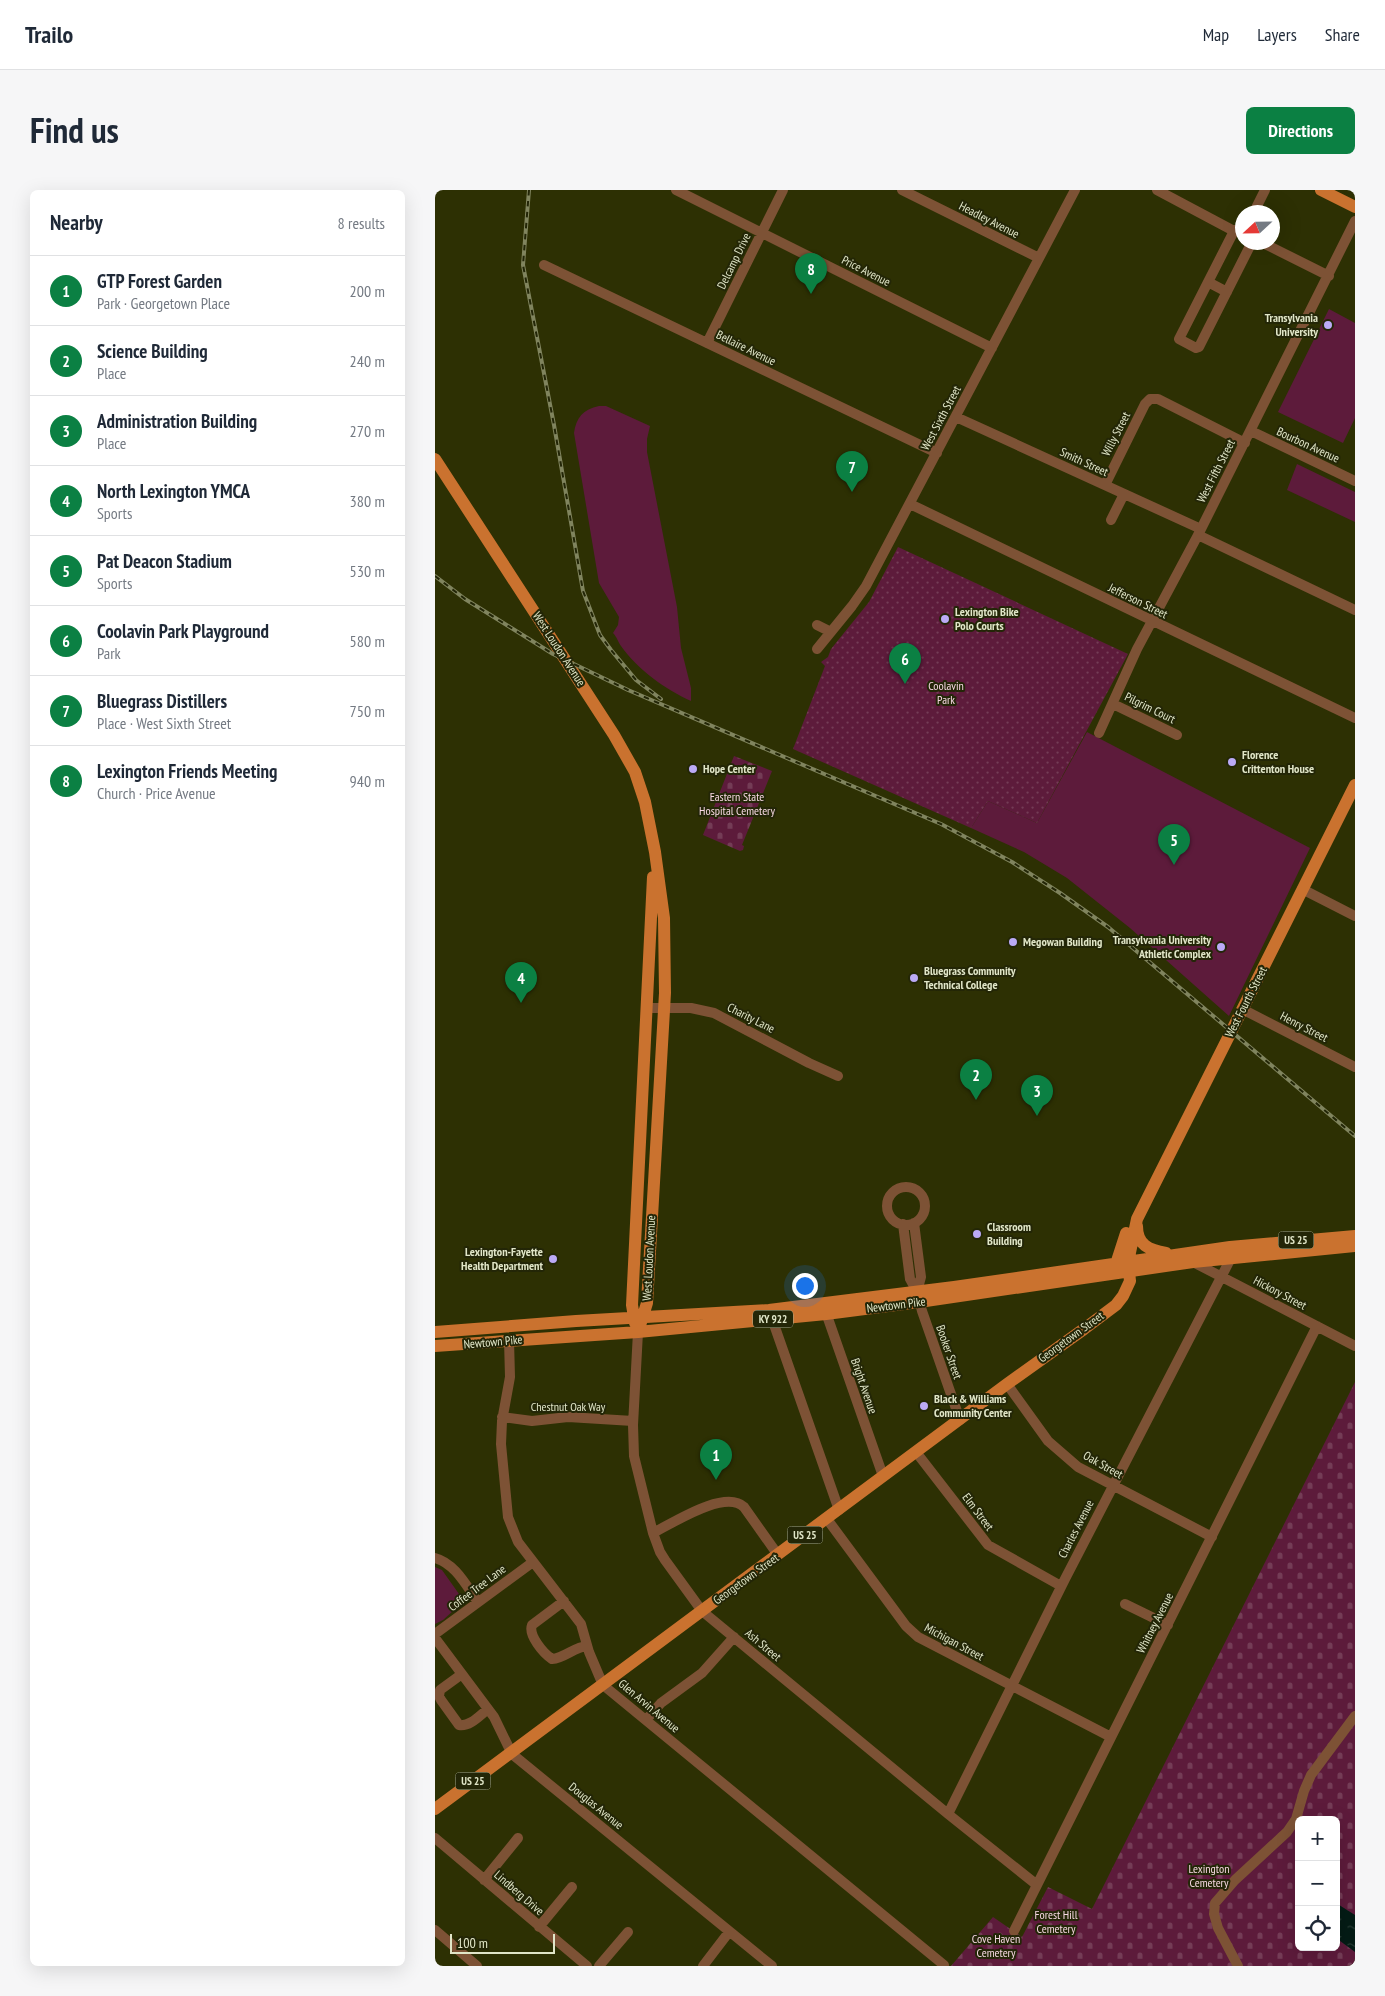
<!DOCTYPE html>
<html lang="en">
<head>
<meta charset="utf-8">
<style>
  body { margin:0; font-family:"PT Sans Narrow",sans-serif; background:#f6f6f7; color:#1f2937 }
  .controls { position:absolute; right:15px; bottom:15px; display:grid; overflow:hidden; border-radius:8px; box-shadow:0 5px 20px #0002 }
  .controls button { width:45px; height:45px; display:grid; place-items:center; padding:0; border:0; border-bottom:1px solid #e0e1e3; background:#fff; color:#1f2937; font:25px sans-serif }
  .compass { position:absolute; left:800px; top:15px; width:45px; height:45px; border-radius:50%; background:#fff; box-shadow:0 5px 20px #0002; rotate:248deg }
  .scale { position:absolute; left:15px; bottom:12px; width:105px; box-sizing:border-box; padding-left:5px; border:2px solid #e1e6c8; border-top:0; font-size:14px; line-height:18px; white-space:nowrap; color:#e1e6c8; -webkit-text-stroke:4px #232607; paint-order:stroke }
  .you { position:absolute; left:369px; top:1095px; width:18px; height:18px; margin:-12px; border:4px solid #fff; border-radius:50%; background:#1a73e8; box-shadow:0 0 0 8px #1a73e833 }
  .badge { display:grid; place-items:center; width:32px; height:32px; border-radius:50%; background:#0b8043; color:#fff; font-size:16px; font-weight:700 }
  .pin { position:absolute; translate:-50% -41px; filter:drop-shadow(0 1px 2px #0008) }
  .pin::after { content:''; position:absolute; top:26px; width:18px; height:15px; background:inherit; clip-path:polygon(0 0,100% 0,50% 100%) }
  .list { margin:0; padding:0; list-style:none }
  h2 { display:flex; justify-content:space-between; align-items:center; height:65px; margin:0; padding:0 20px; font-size:21px }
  h2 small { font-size:16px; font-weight:400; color:#747a83 }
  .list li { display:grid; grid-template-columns:32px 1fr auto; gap:15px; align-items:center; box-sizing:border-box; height:70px; padding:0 20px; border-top:1px solid #e0e1e3 }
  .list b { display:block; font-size:19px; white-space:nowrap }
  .list p { margin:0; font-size:16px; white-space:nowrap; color:#747a83 }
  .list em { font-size:16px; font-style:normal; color:#747a83 }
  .icon { flex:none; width:28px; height:28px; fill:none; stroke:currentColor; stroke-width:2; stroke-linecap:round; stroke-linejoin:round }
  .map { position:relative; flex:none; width:920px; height:1776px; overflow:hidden; border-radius:8px }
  header { display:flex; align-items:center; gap:30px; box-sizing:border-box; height:70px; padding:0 25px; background:#fff; border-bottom:1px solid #e0e1e3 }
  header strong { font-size:24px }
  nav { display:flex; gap:28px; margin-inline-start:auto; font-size:18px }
  .intro { display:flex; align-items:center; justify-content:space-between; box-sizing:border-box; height:120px; padding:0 30px }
  h1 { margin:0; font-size:35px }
  .button { padding:12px 22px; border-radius:8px; background:#0b8043; color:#fff; font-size:18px; font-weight:700 }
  main { display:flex; gap:30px; padding:0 30px }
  aside { flex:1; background:#fff; border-radius:8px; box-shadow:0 5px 20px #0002 }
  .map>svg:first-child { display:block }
  .grass { fill:#5d1b3b }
  .cemetery { fill:url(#cemetery-stones); fill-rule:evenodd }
  .park { fill:url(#park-dots) }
  .water { fill:url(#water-ripples) }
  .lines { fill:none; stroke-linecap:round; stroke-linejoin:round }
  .minor { stroke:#7d5235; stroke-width:10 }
  .major { stroke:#ca722f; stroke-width:12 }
  .rail-casing { stroke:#80845e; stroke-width:4 }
  .rail { stroke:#232607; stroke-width:2; stroke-dasharray:5.5; stroke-linecap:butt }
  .poi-dot { fill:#bbaaf6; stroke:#232607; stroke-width:2 }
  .labels { text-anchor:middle; stroke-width:4; stroke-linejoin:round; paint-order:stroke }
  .shield { fill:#232607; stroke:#a8ac8e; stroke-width:1 }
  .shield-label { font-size:11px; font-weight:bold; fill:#e1e6c8 }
  .street-label { font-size:12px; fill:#e1e6c8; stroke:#232607 }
  .poi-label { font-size:12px; font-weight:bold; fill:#e1e6c8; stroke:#232607; text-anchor:start }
  .park-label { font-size:12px; fill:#f7d8e3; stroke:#232607 }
</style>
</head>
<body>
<header>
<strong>Trailo</strong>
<nav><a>Map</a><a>Layers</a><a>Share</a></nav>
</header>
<div class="intro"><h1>Find us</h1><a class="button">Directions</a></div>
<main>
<aside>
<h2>Nearby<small>8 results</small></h2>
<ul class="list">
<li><span class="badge">1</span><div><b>GTP Forest Garden</b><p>Park · Georgetown Place</p></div><em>200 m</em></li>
<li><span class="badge">2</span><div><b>Science Building</b><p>Place</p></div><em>240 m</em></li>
<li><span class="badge">3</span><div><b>Administration Building</b><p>Place</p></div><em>270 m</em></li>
<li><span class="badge">4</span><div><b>North Lexington YMCA</b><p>Sports</p></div><em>380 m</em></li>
<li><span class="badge">5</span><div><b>Pat Deacon Stadium</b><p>Sports</p></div><em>530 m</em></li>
<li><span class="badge">6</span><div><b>Coolavin Park Playground</b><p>Park</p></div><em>580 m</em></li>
<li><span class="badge">7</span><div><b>Bluegrass Distillers</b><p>Place · West Sixth Street</p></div><em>750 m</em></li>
<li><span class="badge">8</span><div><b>Lexington Friends Meeting</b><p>Church · Price Avenue</p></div><em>940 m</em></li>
</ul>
</aside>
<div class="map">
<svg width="920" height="1776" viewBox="0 0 920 1776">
  <defs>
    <pattern id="cemetery-stones" width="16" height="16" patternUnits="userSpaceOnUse" patternTransform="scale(1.25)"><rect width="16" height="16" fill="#5d1b3b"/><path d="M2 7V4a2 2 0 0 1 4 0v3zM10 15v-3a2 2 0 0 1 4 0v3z" fill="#743c56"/></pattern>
    <pattern id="park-dots" width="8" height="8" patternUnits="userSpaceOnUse" patternTransform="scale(1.25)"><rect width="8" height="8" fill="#5d1b3b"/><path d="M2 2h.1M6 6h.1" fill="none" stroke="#743c56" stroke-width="1.8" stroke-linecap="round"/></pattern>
    <pattern id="water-ripples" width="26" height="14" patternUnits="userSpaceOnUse" patternTransform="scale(1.25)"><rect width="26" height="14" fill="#041b15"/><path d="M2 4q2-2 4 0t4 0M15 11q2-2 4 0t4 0" fill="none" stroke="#283c36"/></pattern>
  </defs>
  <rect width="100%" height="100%" fill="#2d3003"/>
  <path class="grass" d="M894 119 920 133V228L908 253 843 222Z
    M164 216H171L215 236 212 249V262L242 417 246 458 256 498V511C230 499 203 480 186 456 183 452 182 447 178 443L183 435 184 427 164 393 139 243C141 228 148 219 164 216Z
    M862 274 920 302V332L852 300Z
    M652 542 875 658 794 826 695 738 632 688 589 662 536 638 553 611 602 633Z
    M0 1377 7 1380 29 1411 8 1430 0 1434Z"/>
  <path class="cemetery" d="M299 566 337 581 307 655 309 656 308 660 305 661 268 645Z
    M920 1192V1776H516L558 1727 587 1747 613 1697 657 1719ZM864 1630H901V1757H864Z"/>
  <path class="park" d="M463 357 693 464 602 633 553 611 536 638 358 559 390 476 386 472 393 467 396 459 434 412Z"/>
  <path class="water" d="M901 1713 920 1725V1762L901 1748Z"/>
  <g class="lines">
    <path class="minor" d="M241 0 557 158
      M467 0 604 68
      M722 0 799 41
      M819 22 830 0
      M808 37 799 41 744 149 761 158 764 157 817 52
      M826 52 894 86
      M109 75 502 263
      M773 92 792 102
      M272 153 348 0
      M521 227 766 339
      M816 241 920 291
      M670 295 710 214 715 209H723L810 253
      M475 314 920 528
      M676 330 689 304
      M763 345 920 420
      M382 435 396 442
      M382 459 417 416 431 396 640 0
      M678 514 742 545
      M664 543 702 459 763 345 920 31
      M867 699 920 726
      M211 818H256L279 823 374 873 403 886
      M807 819 920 877
      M452 1016a19 19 0 1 1 38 0a19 19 0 1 1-38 0Z
      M479 1033 486 1087 482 1102
      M468 1034 475 1089 482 1102 487 1121 525 1230
      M758 1072 920 1156
      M389 1117 448 1286
      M335 1123 404 1320
      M203 1142 198 1235 199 1266 218 1343 225 1362 230 1370 267 1421 513 1624 602 1695
      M74 1150 75 1187 67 1231 66 1254 73 1327 83 1352 146 1434 154 1462 168 1495 509 1775
      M572 1194 613 1251 643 1277 777 1347
      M67 1227 97 1231 133 1227 198 1231
      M481 1262 553 1355 626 1396
      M392 1329 471 1436 483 1447 676 1547
      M218 1343C238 1333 290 1299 309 1317L343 1365
      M0 1368C20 1373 32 1397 43 1412
      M129 1411 97 1435C93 1445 108 1463 117 1469 130 1468 139 1457 152 1456
      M690 1414 733 1435
      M0 1444 98 1372
      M0 1448 59 1527 77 1564 337 1776
      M27 1484 5 1500 4 1506 6 1510 24 1535C35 1537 45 1525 53 1519
      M211 1530 226 1513 267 1483 299 1447
      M513 1624 630 1389 796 1068
      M0 1648 152 1776
      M49 1690 83 1648
      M104 1737 137 1697
      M0 1740 42 1776
      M579 1741 882 1136
      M164 1776 193 1742
      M268 1776 294 1742
      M803 1776 783 1738 779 1724 780 1713 800 1690 852 1642 861 1629 869 1601 876 1585 920 1526"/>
    <path class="major" d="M886 0 920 17
      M0 269 179 545 200 582 210 612 220 662 229 728 230 803 212 1113 203 1142
      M702 1036C702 1055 714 1060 731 1063
      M681 1074 691 1043
      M200 1133 197 1115 218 687
      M0 1142 141 1131 334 1120 519 1097 795 1057 920 1046
      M0 1156 203 1142 391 1124 484 1112 758 1072 920 1056
      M0 1619 572 1194 649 1139 681 1115 688 1106 695 1091 693 1072 702 1029 920 595"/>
    <g class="rail-casing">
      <path id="rail" d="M94 0 88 75 119 235 148 401 165 445 176 460 201 490 226 509
        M0 386 30 409 118 464 193 500 506 634 577 672 625 703 673 737 920 946"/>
    </g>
    <use href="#rail" class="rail"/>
  </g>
  <g class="poi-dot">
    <circle cx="893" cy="135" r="5"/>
    <circle cx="510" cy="429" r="5"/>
    <circle cx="797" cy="572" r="5"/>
    <circle cx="258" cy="579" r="5"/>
    <circle cx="578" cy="752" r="5"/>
    <circle cx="786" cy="757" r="5"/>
    <circle cx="479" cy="788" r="5"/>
    <circle cx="542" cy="1044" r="5"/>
    <circle cx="118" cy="1069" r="5"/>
    <circle cx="489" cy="1216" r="5"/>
  </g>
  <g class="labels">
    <g class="shield">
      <rect x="843.5" y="1041.5" width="35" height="17" rx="4"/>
      <rect x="318" y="1120.5" width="40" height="17" rx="4"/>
      <rect x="352.5" y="1336.5" width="35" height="17" rx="4"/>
      <rect x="20.5" y="1582.5" width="35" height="17" rx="4"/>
    </g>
    <g class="shield-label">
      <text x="861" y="1054">US 25</text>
      <text x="338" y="1133">KY 922</text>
      <text x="370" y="1349">US 25</text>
      <text x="38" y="1595">US 25</text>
    </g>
    <g class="street-label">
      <text transform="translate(554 30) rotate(27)" y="4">Headley Avenue</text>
      <text transform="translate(299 71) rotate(-64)" y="4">Delcamp Drive</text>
      <text transform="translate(431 81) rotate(27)" y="4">Price Avenue</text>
      <text transform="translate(311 158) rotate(26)" y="4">Bellaire Avenue</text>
      <text transform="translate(506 228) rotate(-62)" y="4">West Sixth Street</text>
      <text transform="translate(681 244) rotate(-63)" y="4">Willy Street</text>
      <text transform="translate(873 255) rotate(25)" y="4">Bourbon Avenue</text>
      <text transform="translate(649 272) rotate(25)" y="4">Smith Street</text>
      <text transform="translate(781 281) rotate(-63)" y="4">West Fifth Street</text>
      <text transform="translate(703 411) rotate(26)" y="4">Jefferson Street</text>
      <text transform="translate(124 459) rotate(57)" y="4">West Loudon Avenue</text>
      <text transform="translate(715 518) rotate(26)" y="4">Pilgrim Court</text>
      <text transform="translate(811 812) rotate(-63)" y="4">West Fourth Street</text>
      <text transform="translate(316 828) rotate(27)" y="4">Charity Lane</text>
      <text transform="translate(869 837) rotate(27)" y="4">Henry Street</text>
      <text transform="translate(214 1068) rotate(-87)" y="4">West Loudon Avenue</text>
      <text transform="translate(845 1103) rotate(28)" y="4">Hickory Street</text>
      <text transform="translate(461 1115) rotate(-7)" y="4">Newtown Pike</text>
      <text transform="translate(636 1147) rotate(-36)" y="4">Georgetown Street</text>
      <text transform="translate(58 1152) rotate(-5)" y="4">Newtown Pike</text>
      <text transform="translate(514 1162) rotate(71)" y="4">Booker Street</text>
      <text transform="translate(429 1196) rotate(71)" y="4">Bright Avenue</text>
      <text x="133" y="1221">Chestnut Oak Way</text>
      <text transform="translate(668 1275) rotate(29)" y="4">Oak Street</text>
      <text transform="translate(543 1322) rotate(53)" y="4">Elm Street</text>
      <text transform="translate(641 1339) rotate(-63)" y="4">Charles Avenue</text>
      <text transform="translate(311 1389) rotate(-36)" y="4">Georgetown Street</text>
      <text transform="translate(42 1398) rotate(-37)" y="4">Coffee Tree Lane</text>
      <text transform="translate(720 1433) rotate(-63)" y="4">Whitney Avenue</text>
      <text transform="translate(519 1452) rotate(28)" y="4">Michigan Street</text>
      <text transform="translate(328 1455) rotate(40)" y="4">Ash Street</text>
      <text transform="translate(214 1516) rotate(40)" y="4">Glen Arvin Avenue</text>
      <text transform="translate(161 1616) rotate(39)" y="4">Douglas Avenue</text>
      <text transform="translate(84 1703) rotate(41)" y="4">Lindberg Drive</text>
    </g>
    <g class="poi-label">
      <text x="883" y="132" text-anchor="end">Transylvania<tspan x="883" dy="14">University</tspan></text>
      <text x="520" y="426">Lexington Bike<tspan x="520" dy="14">Polo Courts</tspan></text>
      <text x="807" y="569">Florence<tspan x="807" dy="14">Crittenton House</tspan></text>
      <text x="268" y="583">Hope Center</text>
      <text x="776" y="754" text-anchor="end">Transylvania University<tspan x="776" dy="14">Athletic Complex</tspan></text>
      <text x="588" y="756">Megowan Building</text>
      <text x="489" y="785">Bluegrass Community<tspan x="489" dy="14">Technical College</tspan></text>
      <text x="552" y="1041">Classroom<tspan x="552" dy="14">Building</tspan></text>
      <text x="108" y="1066" text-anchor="end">Lexington-Fayette<tspan x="108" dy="14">Health Department</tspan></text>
      <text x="499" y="1213">Black &amp; Williams<tspan x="499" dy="14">Community Center</tspan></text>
    </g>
    <g class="park-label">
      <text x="511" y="500">Coolavin<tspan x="511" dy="14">Park</tspan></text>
      <text x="302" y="611">Eastern State<tspan x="302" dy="14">Hospital Cemetery</tspan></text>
      <text x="774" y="1683">Lexington<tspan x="774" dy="14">Cemetery</tspan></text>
      <text x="621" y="1729">Forest Hill<tspan x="621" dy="14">Cemetery</tspan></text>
      <text x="561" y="1753">Cove Haven<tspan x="561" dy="14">Cemetery</tspan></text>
    </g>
  </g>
</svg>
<div class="controls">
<button>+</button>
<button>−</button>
<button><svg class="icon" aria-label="locate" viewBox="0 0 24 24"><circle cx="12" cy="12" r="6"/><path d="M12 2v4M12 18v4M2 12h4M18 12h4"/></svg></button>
</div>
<svg class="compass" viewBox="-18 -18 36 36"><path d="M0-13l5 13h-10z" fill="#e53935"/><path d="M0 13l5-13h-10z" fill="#747a83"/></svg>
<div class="scale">100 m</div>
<div class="you"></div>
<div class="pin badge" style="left:281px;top:1290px">1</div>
<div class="pin badge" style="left:541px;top:910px">2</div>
<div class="pin badge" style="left:602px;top:926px">3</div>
<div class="pin badge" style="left:86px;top:813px">4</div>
<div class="pin badge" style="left:739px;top:675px">5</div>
<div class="pin badge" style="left:470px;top:494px">6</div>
<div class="pin badge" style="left:417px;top:302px">7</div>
<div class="pin badge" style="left:376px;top:104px">8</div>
</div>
</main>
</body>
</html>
